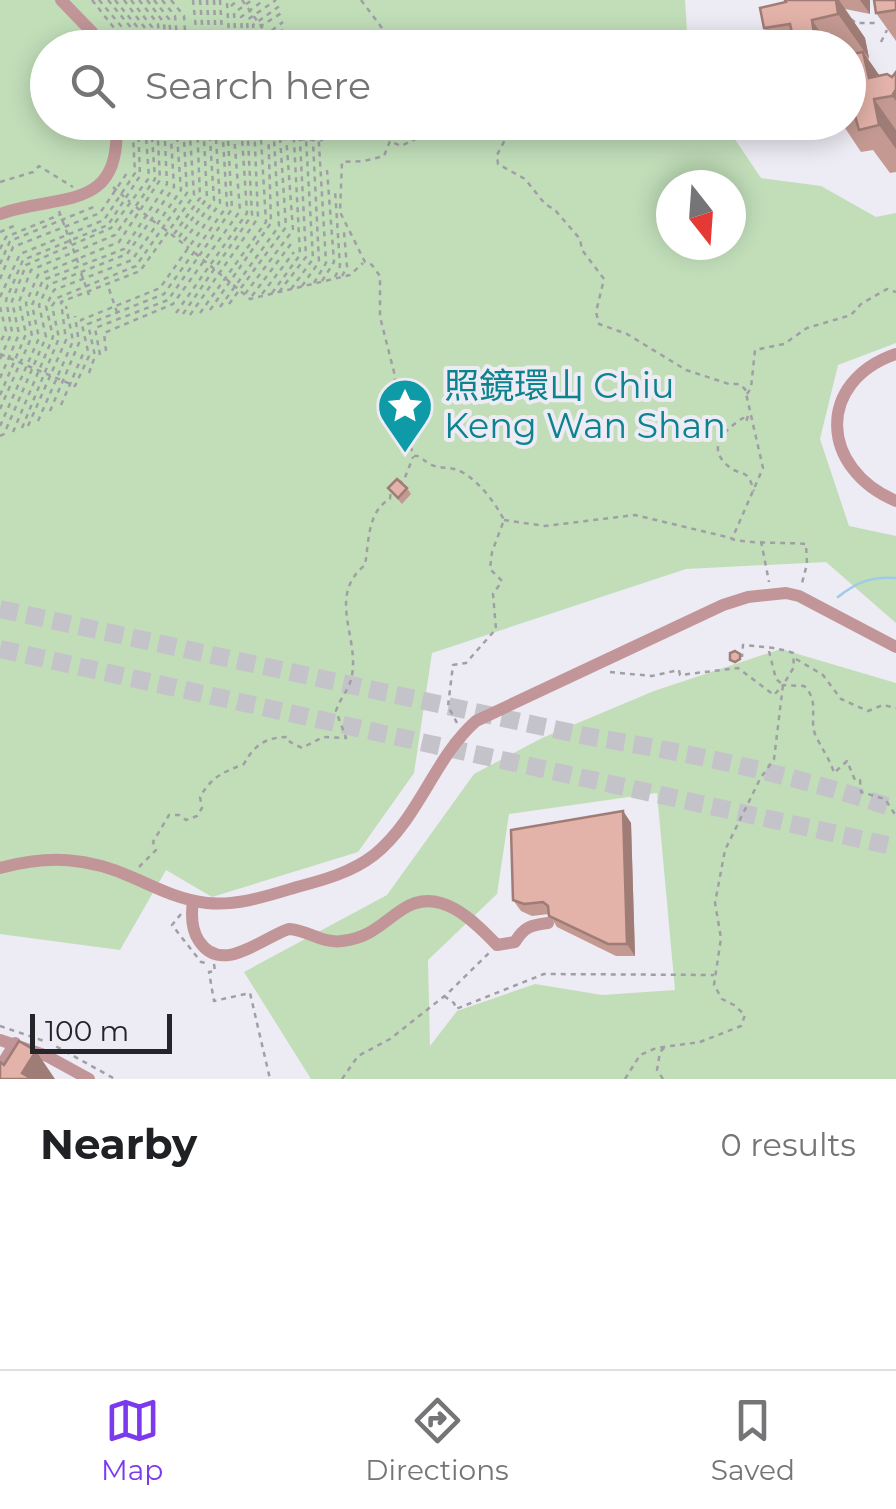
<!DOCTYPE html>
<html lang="en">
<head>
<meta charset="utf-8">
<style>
  body { margin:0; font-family:Montserrat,"Noto Sans TC",sans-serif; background:#f6f6f6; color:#202124 }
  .compass { position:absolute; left:656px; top:170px; width:90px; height:90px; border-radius:50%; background:#fff; box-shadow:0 5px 25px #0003; rotate:163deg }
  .scale { position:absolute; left:30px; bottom:25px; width:142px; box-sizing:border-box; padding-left:10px; border:5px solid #252428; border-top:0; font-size:28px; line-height:35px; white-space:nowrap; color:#252428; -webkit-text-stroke:8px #edebf3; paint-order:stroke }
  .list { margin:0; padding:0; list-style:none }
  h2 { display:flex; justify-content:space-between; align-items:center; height:130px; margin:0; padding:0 40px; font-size:42px }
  h2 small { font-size:32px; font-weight:400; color:#757577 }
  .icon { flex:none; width:55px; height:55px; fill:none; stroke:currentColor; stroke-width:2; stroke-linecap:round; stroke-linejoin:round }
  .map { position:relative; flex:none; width:896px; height:1079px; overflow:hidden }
  .search { position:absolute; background:#fff; box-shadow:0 5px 25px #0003; left:30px; right:30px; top:30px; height:110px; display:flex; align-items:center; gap:25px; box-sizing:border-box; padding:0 35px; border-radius:55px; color:#757577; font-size:38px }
  .sheet { height:290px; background:#fff }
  nav { display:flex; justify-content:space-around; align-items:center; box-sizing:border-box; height:140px; border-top:2px solid #e0e0e0; background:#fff; font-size:28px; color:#757577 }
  nav a { display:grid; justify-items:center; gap:5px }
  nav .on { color:#7c3aed }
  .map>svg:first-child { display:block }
  .green { fill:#c1deb9; fill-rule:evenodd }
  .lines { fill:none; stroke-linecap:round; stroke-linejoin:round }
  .stream { stroke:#9ecbe5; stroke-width:2.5 }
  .highway-tunnel { stroke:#c5c3ca; stroke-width:18; stroke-dasharray:18 9; stroke-linecap:butt }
  .path { stroke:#a09fa5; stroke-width:2.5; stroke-dasharray:5 5; stroke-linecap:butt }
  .minor { stroke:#c29698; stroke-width:12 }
  .wall { fill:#c39991 }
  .shaded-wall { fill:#9f7d76 }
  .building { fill:#e3b2a9; stroke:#9f7d76; stroke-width:2.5 }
  .labels { text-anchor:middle; stroke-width:8; stroke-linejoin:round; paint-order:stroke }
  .culture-label { font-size:35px; fill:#0d838f; stroke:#edebf3; text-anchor:start }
</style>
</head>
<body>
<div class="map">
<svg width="896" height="1079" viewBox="0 0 896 1079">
  <rect width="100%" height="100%" fill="#edebf3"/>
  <path class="green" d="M0 0H685L688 47 48 48V122L724 123 761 178 821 186 876 217 896 213V343L838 365 820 439 849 526 896 536V623L826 562 686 569 432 653 414 773 358 852 212 897 166 870 120 950 0 934ZM671 185H731V245H671Z
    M781 649 896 683V1079H311L244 972 387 895 474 774 542 738 654 691ZM657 793 675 990 602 995 535 984 457 1011 430 1046 428 960 497 894 509 814Z"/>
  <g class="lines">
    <path class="stream" d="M838 597C857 582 872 576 896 578"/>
    <path class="highway-tunnel" d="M0 609 586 736C690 753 796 775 896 809
      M0 649 896 847"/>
    <path class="path" d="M92 0 122 38
      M99 0 127 33 128 48
      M108 0 133 30 135 48
      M115 0 139 29 141 48
      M124 0 145 28 147 48
      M131 0 152 27 153 48
      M139 0 158 24 160 48
      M147 0 164 23 166 48
      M154 0 169 19 172 48
      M162 0 175 16 178 48
      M171 0 184 16 186 48
      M193 0 198 48
      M200 0 204 48
      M207 0 210 48
      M214 0 216 48
      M220 0 223 48
      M242 0 277 48
      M361 0 397 48
      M231 6 238 0
      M851 19 856 23H878
      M271 39 285 28
      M881 42 887 30
      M230 48 227 3 231 0
      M236 48 234 13 252 0
      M243 48 241 17 264 0
      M249 48 247 20 276 0
      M255 48 253 25 281 5
      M262 48 261 26 283 12
      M268 48 267 34 283 22
      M32 87H48
      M503 122 506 138 497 155 498 164 525 179 545 204 555 210 580 239 582 250 604 279 596 312 599 324 627 334 686 370 729 384H739L745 389 763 468 732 539C748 544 786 542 806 544L807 564 801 587
      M190 137 222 138
      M250 138 323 140
      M0 182 33 172 39 166 73 187
      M113 187 130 202
      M136 207 157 224
      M59 211 79 265
      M163 228 189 248
      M0 232 16 225
      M174 234 200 198 197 122
      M179 237 207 198 204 139
      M184 241 214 200 210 139
      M0 249 6 237 59 215
      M195 253 250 299 350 275 363 263
      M0 264 10 241 96 206
      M81 273 89 295
      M342 276 347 267 344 232
      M335 277 340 266 335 190
      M0 279 13 247 100 213 129 170
      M322 281 334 262 327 170
      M314 283 326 263 318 127
      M302 286 319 262 312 122
      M109 289 119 318
      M291 289 313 259 305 122
      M279 292 306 257 299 122
      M272 293 300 255 293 122
      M245 294 293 230 285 122
      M262 294 294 252
      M252 296 293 241
      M0 297 20 254 104 220 135 173 133 136
      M229 304 286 227 279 122
      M0 307 6 331 0 343
      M220 307 279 226 273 122
      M210 310 271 223 268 122
      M176 313 247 213 241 122
      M200 313 266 222 260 122
      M183 314 252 215 247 122
      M190 315 258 218 254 122
      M106 351 104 333 173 304 240 211 233 122
      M0 354 75 386 89 356 81 320 160 288 220 203 215 122
      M100 355 95 328 168 300 232 209 227 122
      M0 359 12 332 6 300 23 260 108 225 140 176 138 122
      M89 373 95 356 88 324 164 294 227 206 222 122
      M0 378 19 334 12 301 26 265 111 228 149 178 145 122
      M747 394 751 388 755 350 784 344 807 328 851 315 861 304 887 289 896 292
      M0 395 26 334 19 302 31 270 115 235 155 179 151 122
      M61 405 83 354
      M0 409 32 336 26 303 38 275 119 242 160 180 157 122
      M50 411 79 343 75 316
      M748 416 746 422 743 418C723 431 704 449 732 469 736 472 743 472 747 476 751 480 752 486 754 491
      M38 421 73 341 66 306
      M0 426 39 338 32 305 43 280 124 249 167 184 164 122
      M28 426 66 340 61 302 140 271 168 232 194 195 189 122
      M22 428 59 338 52 306 57 298 136 266 187 193 183 122
      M13 432 53 337 46 306 54 290 132 260 181 190 176 122
      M0 436 4 434 46 337 39 305 48 285 127 254 174 187 170 122
      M398 484 404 480 413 457
      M504 520 545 526 635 515 731 538
      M761 541 769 582
      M769 651 776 679 782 684
      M796 659 823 675 841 699 868 711 883 705 896 708
      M610 672 652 676 679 670 680 675 738 668 774 695 783 685 804 686C820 701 809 717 815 734 821 748 830 759 834 773L847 761 855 780H860L861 792 885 799 896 816
      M457 723 448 706 453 665 466 663 496 629 493 594 502 581 490 569 492 552 504 520C496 504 479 481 462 472 444 463 439 474 419 456H414L400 418 394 372 380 317V276L372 265 365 262 340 212 342 162 364 161 384 156 390 141 401 146 437 129 463 132 495 130 499 122
      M139 867 156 850 153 842 169 815H179L186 820 197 816 202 808 200 797C212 776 224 772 244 764 254 745 266 737 288 737L290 742 302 748 323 737 346 738 336 711C340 698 350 689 352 675 359 636 327 596 365 565 369 543 367 511 390 499L391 489
      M181 914 172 925 201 962 206 963
      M214 964 215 971 209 972 214 1001 250 993 270 1079
      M444 996 454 1003 456 1009 544 974 714 975
      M0 1026 50 1043 115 1079
      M342 1079 358 1056 390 1039 447 994 491 951
      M625 1079 640 1055 656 1048 700 1042 741 1026 745 1015 734 1005 722 999 714 985 721 938 715 903 725 850 760 779 774 759 783 685 794 667 793 653C781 648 756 646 743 645L742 657
      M663 1079 657 1070 660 1052 667 1045"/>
    <path class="minor" d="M61 0 92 32 102 48
      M0 214C57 193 123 214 116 122
      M896 354C815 382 820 469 896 501
      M0 868C49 855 88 857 134 878 158 889 181 900 207 903 238 906 267 896 297 887 324 880 352 872 374 855 419 819 434 758 476 721L723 605 748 597 786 593 799 596 896 647
      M193 901C191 915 191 929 199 941 222 976 263 937 289 929 308 930 323 944 342 941 372 937 380 924 403 909 439 885 474 921 497 945L515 942C524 927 531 925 548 923
      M0 1040 47 1056 89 1079
      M0 1068 15 1043"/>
  </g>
  <path class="wall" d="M785 0H870V14L845 9 865 38 869 58 868 59 879 75 892 77 896 72V172L890 173 873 150 861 152 841 122H848V48H778L764 28 786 2Z
    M896 0V41L876 13Z
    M388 488H407L411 494 402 504Z
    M623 811 631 823 635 956H616L557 927 549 914 532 916 521 911 513 900Z"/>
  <path class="shaded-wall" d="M836 0H839L865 38 869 58 838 14Z
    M860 0H870V14Z
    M812 20 831 48H819L815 42Z
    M863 52 893 95 895 91 896 93V101L892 96 869 78Z
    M874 99 896 130V149L879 125Z
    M623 811 631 823 635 956 627 944Z
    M36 1051 55 1079H27L22 1073Z"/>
  <path class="building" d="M785 0H836L838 14 812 20 815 42 795 46 790 24 764 28 760 8 786 2Z
    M874 0H896V10L876 13Z
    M863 52 869 78 887 74 892 77 896 72V92L895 91 892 96 874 99 879 125 859 130 852 105H848V55Z
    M397 479 407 488 398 498 388 488Z
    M735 651 740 654V659L735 662 730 660V653Z
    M623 811 627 944H608L549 916 548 906 543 902 524 904 513 900 511 830Z
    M19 1041 36 1051 22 1073 32 1079H0V1062L4 1065Z"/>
  <defs>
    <g id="sight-pin" transform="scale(2.875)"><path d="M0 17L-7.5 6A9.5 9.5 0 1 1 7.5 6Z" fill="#0f9aa8" stroke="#edebf3"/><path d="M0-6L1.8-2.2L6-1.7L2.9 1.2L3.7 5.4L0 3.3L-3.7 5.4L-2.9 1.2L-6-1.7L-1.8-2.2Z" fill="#fff"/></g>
  </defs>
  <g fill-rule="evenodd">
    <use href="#sight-pin" x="405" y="406"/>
  </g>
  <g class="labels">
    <g class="culture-label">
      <text x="444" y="398">照鏡環山 Chiu<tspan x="444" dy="40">Keng Wan Shan</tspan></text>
    </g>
  </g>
</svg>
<svg class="compass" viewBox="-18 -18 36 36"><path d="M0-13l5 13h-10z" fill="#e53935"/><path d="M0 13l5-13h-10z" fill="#757577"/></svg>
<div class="scale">100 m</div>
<div class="search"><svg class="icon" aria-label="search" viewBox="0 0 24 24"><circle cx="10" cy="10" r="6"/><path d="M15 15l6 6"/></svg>Search here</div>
</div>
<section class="sheet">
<h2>Nearby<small>0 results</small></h2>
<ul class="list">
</ul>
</section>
<nav>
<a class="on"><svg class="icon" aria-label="map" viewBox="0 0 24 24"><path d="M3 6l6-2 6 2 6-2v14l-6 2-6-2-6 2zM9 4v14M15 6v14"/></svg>Map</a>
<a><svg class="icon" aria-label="directions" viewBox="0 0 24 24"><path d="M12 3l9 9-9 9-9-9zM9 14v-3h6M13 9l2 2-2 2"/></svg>Directions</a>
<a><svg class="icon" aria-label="saved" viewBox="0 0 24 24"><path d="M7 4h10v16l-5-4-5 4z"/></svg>Saved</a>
</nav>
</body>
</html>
